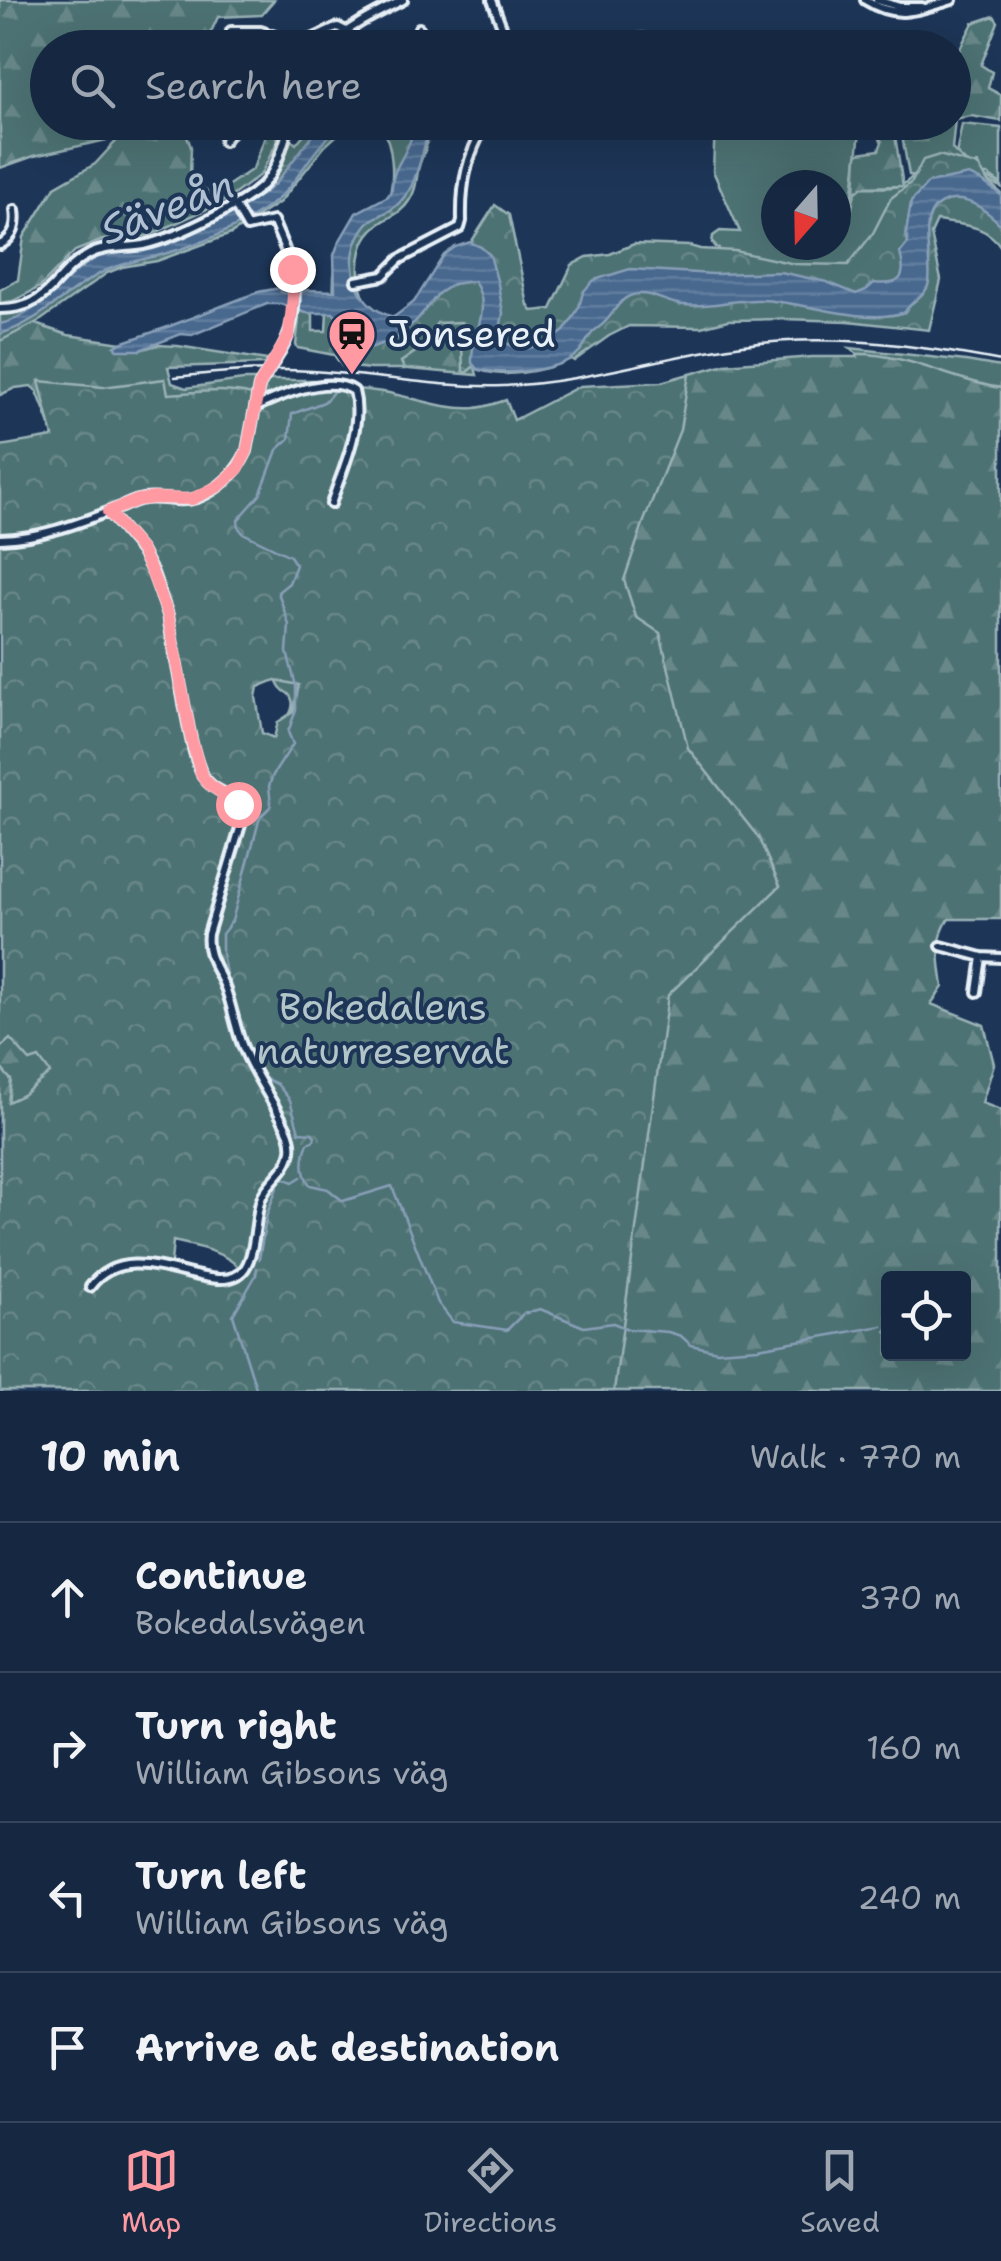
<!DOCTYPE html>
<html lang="en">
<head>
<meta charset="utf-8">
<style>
  body { margin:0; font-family:"Shantell Sans",sans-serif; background:#1f3048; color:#f1f3f6 }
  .controls { position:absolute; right:30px; bottom:30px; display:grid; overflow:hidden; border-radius:10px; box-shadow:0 10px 40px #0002 }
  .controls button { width:90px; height:90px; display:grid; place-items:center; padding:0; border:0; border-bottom:2px solid #35445a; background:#162841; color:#f1f3f6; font:50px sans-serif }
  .compass { position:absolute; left:761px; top:170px; width:90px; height:90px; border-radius:50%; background:#162841; box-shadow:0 10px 40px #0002; rotate:200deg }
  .stop { position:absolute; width:30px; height:30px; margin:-22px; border:8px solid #ff9aa2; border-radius:50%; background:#fff }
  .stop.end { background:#ff9aa2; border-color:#fff; box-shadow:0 2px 10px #0008 }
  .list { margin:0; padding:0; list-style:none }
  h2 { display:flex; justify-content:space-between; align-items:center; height:130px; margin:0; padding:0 40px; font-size:42px }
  h2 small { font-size:32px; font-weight:400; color:#9ea6b1 }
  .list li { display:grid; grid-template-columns:65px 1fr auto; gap:30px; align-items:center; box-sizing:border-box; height:150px; padding:0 40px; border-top:2px solid #35445a }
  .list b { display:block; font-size:38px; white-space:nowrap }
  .list p { margin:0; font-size:32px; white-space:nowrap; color:#9ea6b1 }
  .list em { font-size:32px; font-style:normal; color:#9ea6b1 }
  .icon { flex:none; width:55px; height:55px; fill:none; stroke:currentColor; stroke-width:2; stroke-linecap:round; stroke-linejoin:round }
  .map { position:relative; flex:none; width:1001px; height:1391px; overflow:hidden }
  .search { position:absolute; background:#162841; box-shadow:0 10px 40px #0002; left:30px; right:30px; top:30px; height:110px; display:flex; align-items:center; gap:25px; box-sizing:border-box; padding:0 35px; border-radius:55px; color:#9ea6b1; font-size:38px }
  .sheet { height:730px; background:#162841 }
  nav { display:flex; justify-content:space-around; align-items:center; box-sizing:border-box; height:140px; border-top:2px solid #35445a; background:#162841; font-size:28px; color:#9ea6b1 }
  nav a { display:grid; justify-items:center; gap:5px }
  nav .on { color:#ff9aa2 }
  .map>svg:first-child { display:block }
  .grass { fill:#4d7273; stroke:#9ab2b6; stroke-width:2.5; fill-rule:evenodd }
  .forest { fill:url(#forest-firs); stroke:#9ab2b6; stroke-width:2.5; fill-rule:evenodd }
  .park { fill:url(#park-crowns); stroke:#9ab2b6; stroke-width:2.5; fill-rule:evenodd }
  .water { fill:url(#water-rules); stroke:#889fb8; stroke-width:2.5 }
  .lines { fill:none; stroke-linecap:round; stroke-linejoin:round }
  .stream { stroke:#889fb8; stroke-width:2.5 }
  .minor-casing { stroke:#e8f1f8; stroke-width:14 }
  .minor { stroke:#1d3557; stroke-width:6 }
  .rail { stroke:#e8f1f8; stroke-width:2.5 }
  .minor-bridge-casing { stroke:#e8f1f8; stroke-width:14; stroke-linecap:butt }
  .minor-bridge { stroke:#1d3557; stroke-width:6 }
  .route { stroke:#ff9aa2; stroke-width:12 }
  .labels { text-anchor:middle; stroke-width:8; stroke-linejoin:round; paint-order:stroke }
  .poi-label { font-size:38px; fill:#e8f1f8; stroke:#1d3557; text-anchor:start }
  .park-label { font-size:38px; fill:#b2c5c9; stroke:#1d3557 }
  .water-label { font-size:40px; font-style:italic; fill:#b0c1d3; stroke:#1d3557 }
</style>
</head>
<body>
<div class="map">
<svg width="1001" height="1391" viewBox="0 0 1001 1391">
  <defs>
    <pattern id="forest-firs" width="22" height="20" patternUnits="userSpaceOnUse" patternTransform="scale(2.5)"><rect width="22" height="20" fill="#4d7273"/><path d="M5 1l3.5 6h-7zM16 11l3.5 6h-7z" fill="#678788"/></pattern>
    <pattern id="park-crowns" width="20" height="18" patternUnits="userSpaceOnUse" patternTransform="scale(2.5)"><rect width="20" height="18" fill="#4d7273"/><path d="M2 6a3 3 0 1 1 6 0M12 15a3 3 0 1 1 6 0" fill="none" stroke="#678788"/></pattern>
    <pattern id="water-rules" width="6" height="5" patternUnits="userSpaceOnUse" patternTransform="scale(2.5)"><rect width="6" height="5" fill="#48688e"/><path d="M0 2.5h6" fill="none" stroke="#627e9f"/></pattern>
  </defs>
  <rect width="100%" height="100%" fill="#1d3557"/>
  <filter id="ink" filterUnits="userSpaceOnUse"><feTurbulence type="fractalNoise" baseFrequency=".01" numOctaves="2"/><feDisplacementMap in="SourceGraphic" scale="20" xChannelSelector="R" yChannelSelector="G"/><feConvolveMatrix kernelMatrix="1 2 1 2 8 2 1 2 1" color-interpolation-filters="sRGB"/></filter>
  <g filter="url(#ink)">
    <path class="grass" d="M715 123H861L850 218 855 193 862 187C881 187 903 192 914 174L956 155 962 124 1001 128V184L988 175H979L978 164 964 166 904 268 799 266 722 252 712 243 713 236 720 231 740 232 713 171ZM776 185H836V245H776Z
      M850 348 966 361 1001 367V388L976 385 869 354H857Z"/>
    <path class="forest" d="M0 0H274L261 15 218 17 204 47 48 48V122L182 123 191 147 190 177 212 196 253 169 270 123H282L275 146 261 174 227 200 148 236 103 240 75 251 40 287 13 301 0 303V290L18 280 24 237 55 187 95 164 120 137 34 156 0 168Z
      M994 16 998 22 981 65 992 72 988 88 1001 95V121L971 116 955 119 952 149 979 175 997 182 1001 187 974 176 909 175 901 130 925 123 954 122V60L973 23Z
      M875 123H893L903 186 862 187 855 193 857 156 859 153 879 150 882 142 876 132Z
      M453 284 477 375 341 363 357 347Z
      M29 322 68 335 121 343 116 346 140 350 157 345 178 346 267 360 265 364 168 367 172 383 186 388 243 380H314L501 431 565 410 725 364 812 357H857V354C907 353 952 381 1001 388V919H949C934 939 940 963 943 987L931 1004 984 1025 994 1064 982 1103 1001 1110V1391H0V1009L50 1067 65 1239 237 1301 303 777 255 786 291 769 289 738 280 749 272 743C278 731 296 712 292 700 289 691 287 695 281 688 277 684 276 678 274 673L56 440 37 391 31 386 15 388 0 395V334ZM331 437 328 684 273 534ZM888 1278H964V1354H888Z"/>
    <path class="park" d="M447 122 452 126 427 134C429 149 420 157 418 171 416 182 416 191 409 201 400 216 383 218 372 230 352 250 355 300 379 316 385 320 394 320 402 321L470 244 495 205 509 215 528 305 532 311 551 309 572 265 587 257 610 254 634 244 690 246 700 249 735 251 795 264 848 265 873 233 891 198 912 182 923 160 939 155 979 166 988 182 1001 193V247C986 224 962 225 937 221L931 234 941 280 929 330 848 321 782 319 729 320 701 327 629 326 609 336 574 361 571 359C547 371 497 381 473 367L466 373 463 371 461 322 437 323 418 350 401 362 404 369H370L342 366 334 355 298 348 296 345 299 319 295 307 313 315V331H326L327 311H333L334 276 339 248 390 195C394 176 393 145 382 128L367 123 350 127 337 135 325 146 280 202 231 234 157 261 122 267 107 273 41 320 0 341V311C49 314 55 282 90 258L100 253 151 247 247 205 272 182 290 139 296 144 313 123Z
      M689 374 680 430 644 521 624 580 636 617 660 633 688 748 758 837 780 886 668 995 614 1391H0V1067L11 1080 8 1102 23 1095 50 1073 39 1058 30 1061 10 1039 0 1048V446L53 437 39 381 103 387 165 379 168 394C193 393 237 386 259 398 291 383 348 387 383 392 414 397 443 410 475 408 486 407 496 403 506 400L514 420 580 386 661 382ZM275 680 299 685 293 712 278 722 274 738 262 733 256 697 258 687ZM173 1241C194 1246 227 1252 240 1269 215 1285 196 1272 171 1263Z"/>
    <path class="water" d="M419 122 427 134C425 146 415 183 408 192 404 198 398 205 392 209 384 215 372 217 366 225 340 258 354 308 394 317L414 302 444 255 455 247 470 242 481 247 490 255 498 284 503 313 500 330 504 342 515 347 528 348 546 344 564 331 571 321 579 307 583 292 594 280 630 269 713 274 780 272 827 282 856 294 866 290 874 283C901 286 907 278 900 253L908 243 906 233 911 202 928 183 969 175 982 181 1001 195V225C989 213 972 198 953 200 912 205 933 255 929 282 927 296 911 300 905 312 865 326 803 301 760 300 735 299 708 308 684 305 668 304 654 293 639 294 620 295 616 311 605 322 602 326 597 328 593 332 588 338 585 345 580 351 562 372 502 376 477 369L472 363C470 331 494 313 474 281L453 284 439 293 416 321 396 339 367 349 357 347 348 341 349 330 333 313H306L281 304H267L192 335 181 334 140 350H117L116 346 121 343 165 328 258 292 280 288 281 292 294 295 307 290 335 291 334 255 339 242 356 213 388 196 392 189C391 169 406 156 411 138L394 123Z
      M322 123H347C311 143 300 185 269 206 239 228 200 244 164 254 144 260 124 262 105 271 68 289 41 322 0 334V324C43 315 67 269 103 255 122 248 145 248 164 241 198 230 232 211 263 194L275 184Z"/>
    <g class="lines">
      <path class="stream" d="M348 362 355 345
        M336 389 324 402 292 414 289 439 277 450 260 495 238 520 239 528 243 533 290 556 296 565 289 583 278 592 289 625 287 652 296 686V710L288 732 293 744 273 775 269 786 271 806 260 817 232 921 222 934V953L227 980 246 1044 262 1077 277 1084 290 1100 299 1132 312 1133 315 1136 314 1140 308 1143C302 1157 301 1173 310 1185L328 1189 343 1201 392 1186 438 1303 453 1322 507 1330 523 1314 540 1309 584 1327 613 1323 628 1329 668 1332 681 1336 691 1345 717 1351 758 1348 882 1326
        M259 1259 267 1214 281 1177 293 1182 301 1177
        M257 1268 256 1275 233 1315 257 1391
        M886 1331 888 1333
        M0 1390V1391"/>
      <g class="minor-casing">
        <path id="minor" d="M492 0 510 48
          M865 0C898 21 918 10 952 0
          M877 0 900 7H922
          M419 28 431 48
          M231 31H261L295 43 312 39 338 27 348 32
          M327 48C347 27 377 13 403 0
          M600 48C629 37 651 34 679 48
          M224 141 238 122
          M235 206 247 227 273 221 274 223C280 238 288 254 292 270 298 294 294 329 281 351
          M0 245C15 237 17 225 15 210
          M356 281 383 276 400 259 460 228 462 221C461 181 467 157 486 122
          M0 309C53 309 52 273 90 254 106 246 126 248 144 245 172 239 250 203 267 180 279 163 284 142 290 122
          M256 407C281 395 329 374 354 391 364 427 342 470 331 504
          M0 539C39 538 77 524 113 510 123 507 132 501 143 499 161 496 180 504 197 498 220 489 237 472 247 451L259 386
          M941 946 982 957 1001 958
          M977 992 982 957
          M90 1287C133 1229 219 1306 245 1268 255 1253 255 1221 260 1202 266 1181 288 1172 291 1151 293 1138 286 1127 280 1116 267 1091 250 1068 241 1042 235 1025 232 1007 226 990 219 970 205 957 208 934L241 825C246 791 213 797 202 774 193 756 190 733 186 714 180 681 173 648 168 615L153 573 141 551 108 512"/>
      </g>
      <use href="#minor" class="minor"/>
      <path class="rail" d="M175 377C221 372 267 368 312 371 376 375 439 388 503 386 584 383 662 356 743 345 829 333 917 345 1001 361"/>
      <g class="minor-bridge-casing">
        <path id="minor-bridge" d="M259 386 281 351"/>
      </g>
      <use href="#minor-bridge" class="minor-bridge"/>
    </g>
  </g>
  <g class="lines" filter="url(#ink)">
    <path class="route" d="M238 804 211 786 204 779 200 770 191 738 168 615 152 573 141 550 108 512 138 500 155 498 192 499 219 486 238 469 247 451 259 386 289 335 294 289 292 269"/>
  </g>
  <defs>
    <g id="station-pin" transform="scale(2.5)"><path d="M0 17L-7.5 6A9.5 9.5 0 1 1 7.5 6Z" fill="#ff9aa2" stroke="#1d3557"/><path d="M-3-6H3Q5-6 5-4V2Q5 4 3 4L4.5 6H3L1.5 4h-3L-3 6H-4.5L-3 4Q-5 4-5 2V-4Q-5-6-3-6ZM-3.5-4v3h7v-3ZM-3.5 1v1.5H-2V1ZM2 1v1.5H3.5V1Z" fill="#111"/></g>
  </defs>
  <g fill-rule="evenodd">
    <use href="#station-pin" x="352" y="334"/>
  </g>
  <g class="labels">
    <g class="poi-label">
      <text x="387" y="347">Jonsered</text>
    </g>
    <g class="park-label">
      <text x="383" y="1020">Bokedalens<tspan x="383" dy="44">naturreservat</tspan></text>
    </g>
    <g class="water-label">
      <text transform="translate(167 207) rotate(-21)" y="14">Säveån</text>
    </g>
  </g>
</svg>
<div class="controls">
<button><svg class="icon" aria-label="locate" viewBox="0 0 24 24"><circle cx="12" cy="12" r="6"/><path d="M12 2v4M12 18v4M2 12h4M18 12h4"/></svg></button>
</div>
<svg class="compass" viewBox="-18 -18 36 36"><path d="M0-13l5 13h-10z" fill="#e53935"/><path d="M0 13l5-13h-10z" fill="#9ea6b1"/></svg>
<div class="stop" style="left:238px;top:804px"></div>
<div class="stop end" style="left:292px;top:269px"></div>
<div class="search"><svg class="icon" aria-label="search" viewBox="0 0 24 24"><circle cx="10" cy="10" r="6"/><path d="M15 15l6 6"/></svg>Search here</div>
</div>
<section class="sheet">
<h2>10 min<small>Walk · 770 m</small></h2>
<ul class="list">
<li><svg class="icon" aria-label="ahead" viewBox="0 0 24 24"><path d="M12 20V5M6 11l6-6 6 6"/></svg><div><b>Continue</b><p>Bokedalsvägen</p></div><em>370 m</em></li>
<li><svg class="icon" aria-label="right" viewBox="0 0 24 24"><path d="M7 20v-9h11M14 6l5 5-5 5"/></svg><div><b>Turn right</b><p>William Gibsons väg</p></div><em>160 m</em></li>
<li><svg class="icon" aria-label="left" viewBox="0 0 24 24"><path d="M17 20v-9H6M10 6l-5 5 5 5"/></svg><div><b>Turn left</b><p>William Gibsons väg</p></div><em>240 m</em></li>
<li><svg class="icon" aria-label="arrive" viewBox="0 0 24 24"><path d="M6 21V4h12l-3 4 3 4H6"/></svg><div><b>Arrive at destination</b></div></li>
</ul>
</section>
<nav>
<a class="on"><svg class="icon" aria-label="map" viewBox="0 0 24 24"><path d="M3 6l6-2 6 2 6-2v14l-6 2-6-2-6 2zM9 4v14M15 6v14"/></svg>Map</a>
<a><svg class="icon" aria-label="directions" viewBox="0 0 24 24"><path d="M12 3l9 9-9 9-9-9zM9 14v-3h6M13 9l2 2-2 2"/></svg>Directions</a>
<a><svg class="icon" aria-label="saved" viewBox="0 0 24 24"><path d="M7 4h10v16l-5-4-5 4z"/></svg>Saved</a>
</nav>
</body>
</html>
